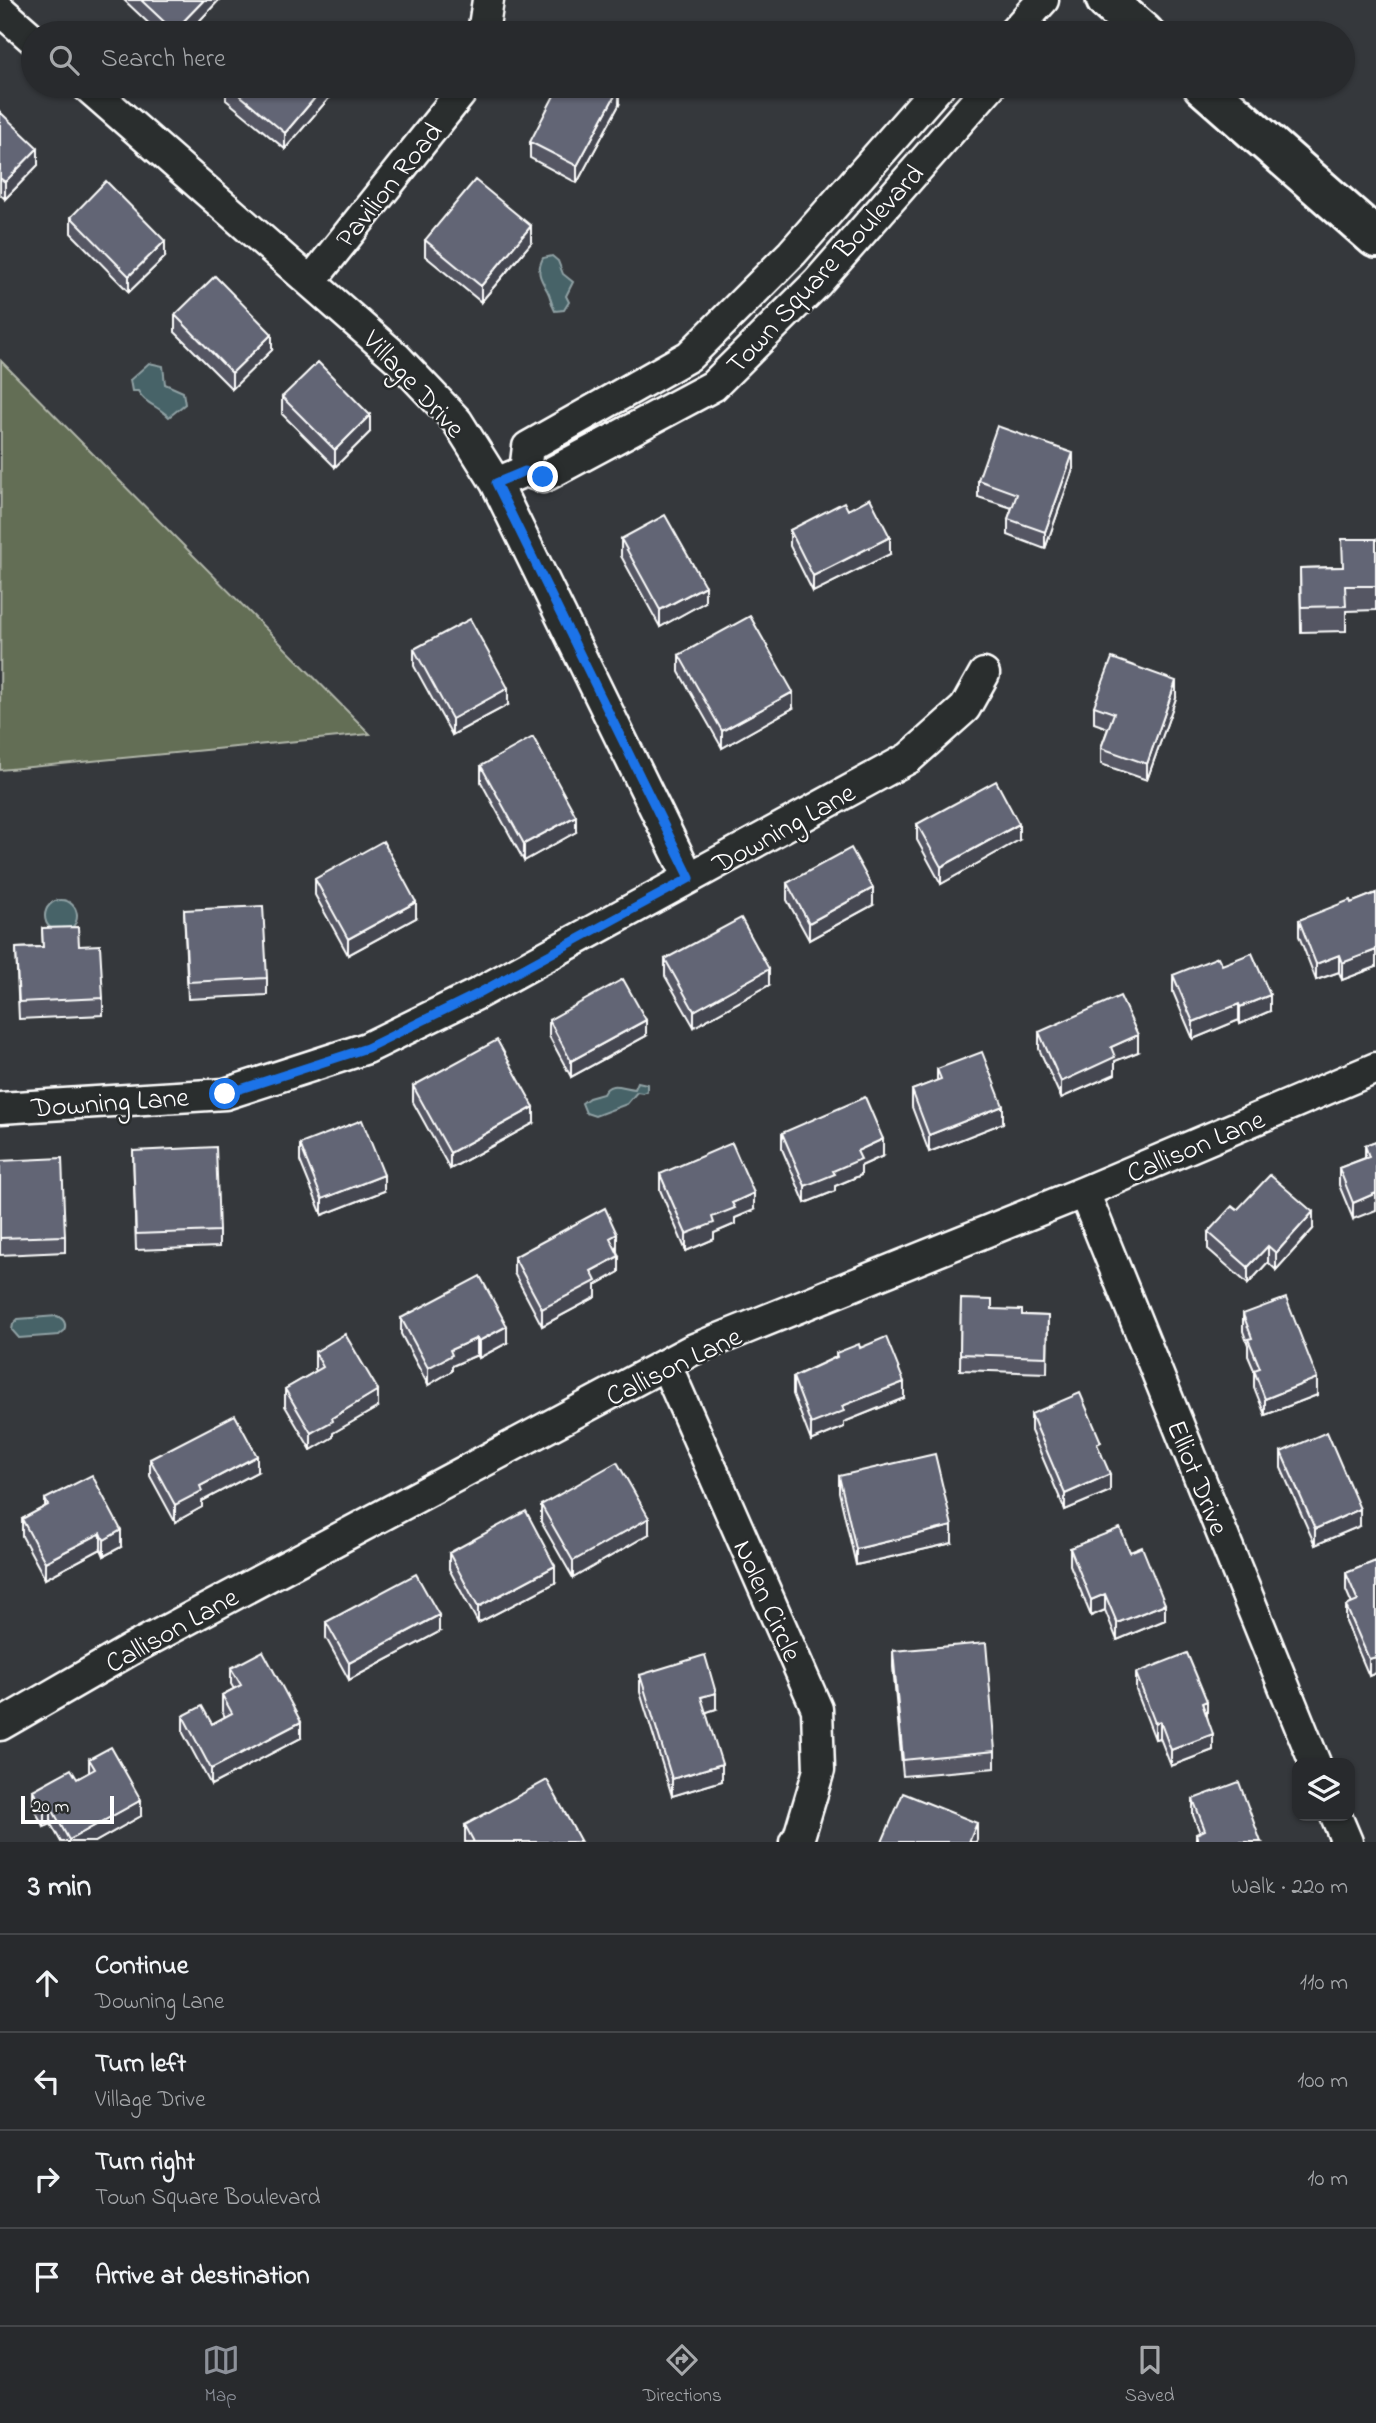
<!DOCTYPE html>
<html lang="en">
<head>
<meta charset="utf-8">
<style>
  body { margin:0; font-family:"Indie Flower",sans-serif; background:#343639; color:#f1f3f6 }
  .controls { position:absolute; right:21px; bottom:21px; display:grid; overflow:hidden; border-radius:14px; box-shadow:0 2px 5px #0004 }
  .controls button { width:63px; height:63px; display:grid; place-items:center; padding:0; border:0; border-bottom:2px solid #444649; background:#282a2d; color:#f1f3f6; font:35px sans-serif }
  .scale { position:absolute; left:21px; bottom:18px; width:93px; box-sizing:border-box; padding-left:7px; border:4px solid #fff; border-top:0; font-size:19px; line-height:24px; white-space:nowrap; color:#fff; -webkit-text-stroke:5px #2a2d2e; paint-order:stroke }
  .stop { position:absolute; width:21px; height:21px; margin:-16px; border:5px solid #1a73e8; border-radius:50%; background:#fff }
  .stop.end { background:#1a73e8; border-color:#fff; box-shadow:0 2px 7px #0008 }
  .list { margin:0; padding:0; list-style:none }
  h2 { display:flex; justify-content:space-between; align-items:center; height:91px; margin:0; padding:0 28px; font-size:30px }
  h2 small { font-size:23px; font-weight:400; color:#a5a7aa }
  .list li { display:grid; grid-template-columns:46px 1fr auto; gap:21px; align-items:center; box-sizing:border-box; height:98px; padding:0 28px; border-top:2px solid #444649 }
  .list b { display:block; font-size:26px; white-space:nowrap }
  .list p { margin:0; font-size:23px; white-space:nowrap; color:#a5a7aa }
  .list em { font-size:23px; font-style:normal; color:#a5a7aa }
  .icon { flex:none; width:38px; height:38px; fill:none; stroke:currentColor; stroke-width:2; stroke-linecap:round; stroke-linejoin:round }
  .map { position:relative; flex:none; width:1376px; height:1842px; overflow:hidden }
  .search { position:absolute; background:#282a2d; box-shadow:0 2px 5px #0004; left:21px; right:21px; top:21px; height:77px; display:flex; align-items:center; gap:18px; box-sizing:border-box; padding:0 24px; border-radius:38px; color:#a5a7aa; font-size:26px }
  .sheet { height:483px; background:#282a2d }
  nav { display:flex; justify-content:space-around; align-items:center; box-sizing:border-box; height:98px; border-top:2px solid #444649; background:#282a2d; font-size:19px; color:#a5a7aa }
  nav a { display:grid; justify-items:center; gap:4px }
  nav .on { color:#8c9099 }
  .map>svg:first-child { display:block }
  .green { fill:#636e55; stroke:#b1b6aa; stroke-width:2 }
  .water { fill:#466368; stroke:#90a1a4; stroke-width:2 }
  .lines { fill:none; stroke-linecap:round; stroke-linejoin:round }
  .minor-casing { stroke:#fff; stroke-width:35 }
  .secondary-casing { stroke:#fff; stroke-width:44 }
  .minor { stroke:#2a2d2e; stroke-width:30 }
  .secondary { stroke:#2a2d2e; stroke-width:38 }
  .wall { fill:#545764; stroke:#fff; stroke-width:2 }
  .shaded-wall { fill:#454751; stroke:#fff; stroke-width:2 }
  .building { fill:#626574; stroke:#fff; stroke-width:2 }
  .route { stroke:#1a73e8; stroke-width:9 }
  .labels { text-anchor:middle; stroke-width:5; stroke-linejoin:round; paint-order:stroke }
  .street-label { font-size:28px; fill:#fff; stroke:#2a2d2e }
</style>
</head>
<body>
<div class="map">
<svg width="1376" height="1842" viewBox="0 0 1376 1842">
  <rect width="100%" height="100%" fill="#35383c"/>
  <filter id="ink" filterUnits="userSpaceOnUse"><feTurbulence type="fractalNoise" baseFrequency=".0143" numOctaves="2"/><feDisplacementMap in="SourceGraphic" scale="14" xChannelSelector="R" yChannelSelector="G"/><feConvolveMatrix kernelMatrix="1 2 1 2 8 2 1 2 1" color-interpolation-filters="sRGB"/></filter>
  <g filter="url(#ink)">
    <path class="green" d="M1 361 370 734 0 770Z"/>
    <path class="water" d="M552 256 558 261 563 274 573 282 566 296 569 302 564 310 555 311C551 304 551 297 547 290 540 278 536 272 543 258Z
      M149 363 163 366 165 384 183 392 185 404 169 417C158 406 144 403 138 391H132L130 380Z
      M45 916a16 16 0 1 1 32 0a16 16 0 1 1-32 0Z
      M638 1082 647 1084V1091L643 1093 637 1092 627 1104 595 1116 586 1113 582 1103 589 1098 603 1094C610 1080 622 1088 635 1089Z
      M57 1316C64 1319 67 1324 64 1331L59 1335 19 1338 12 1330 13 1324 18 1319Z"/>
    <g class="lines">
      <g class="minor-casing">
        <path id="minor" d="M0 10 33 39
          M483 33 488 0
          M1013 33 1043 0
          M87 86 397 358 457 421 496 483 689 878
          M311 281 460 94 463 86
          M525 471 528 447 689 356 792 253 939 86
          M496 483 525 471 543 477 713 386 817 283 990 86
          M0 1108 225 1094 367 1048 477 994 909 758 965 708 984 674
          M1084 1192 1315 1763
          M666 1365 817 1709 819 1770 799 1837 795 1842
          M0 1725 130 1650 692 1350 1084 1192 1376 1068
          M1336 1816 1347 1842"/>
      </g>
      <g class="secondary-casing">
        <path id="secondary" d="M1106 0 1144 33
          M1203 86 1376 238"/>
      </g>
      <use href="#minor" class="minor"/>
      <use href="#secondary" class="secondary"/>
    </g>
    <path class="wall" d="M124 0H219L188 33H159Z
      M226 86H330V97L285 149 226 100Z
      M619 105 577 183 530 158V142Z
      M0 112 38 165 5 199 0 194Z
      M71 217 165 257 129 292 71 233Z
      M425 240 531 243 481 302 425 256Z
      M175 315 272 350 232 389 175 332Z
      M282 397 370 432 335 467 282 414Z
      M1073 469 1045 549 1008 535V519L1012 508 978 497V480Z
      M848 510 890 554 813 592 790 546V530Z
      M621 539 705 602 660 627 621 556Z
      M1376 539V610L1346 611V631L1301 632 1300 568 1342 567Z
      M414 649 508 705 452 735 414 666Z
      M679 655 793 708 722 748 679 672Z
      M1176 698 1147 780 1101 764V748L1108 728 1094 723V706Z
      M481 766 576 832 524 861 481 782Z
      M917 824 1019 840 941 884 917 840Z
      M315 879 416 918 348 955 315 895Z
      M787 883 873 905 809 940 787 900Z
      M1376 893V967L1342 980 1339 972 1316 980 1299 936V920L1351 903Z
      M184 910 267 978V995L188 999Z
      M42 928 79 946 103 998V1015L19 1019 16 948 43 947Z
      M665 959 769 985 694 1027 665 976Z
      M1222 965 1270 1011 1240 1024 1239 1020 1193 1039 1173 992V975Z
      M549 1020 646 1036 571 1077 549 1036Z
      M1039 1032 1138 1052 1115 1061V1074L1061 1098 1039 1049Z
      M937 1069 1003 1123 929 1152 912 1107V1090L937 1081Z
      M413 1086 534 1123 450 1169 413 1102Z
      M782 1133 883 1156 861 1166V1175L835 1186V1191L805 1203 782 1149Z
      M1376 1141 1353 1219 1339 1185V1168L1365 1158V1145Z
      M300 1144 384 1191 322 1215 300 1161Z
      M133 1151 219 1231V1247L136 1250Z
      M0 1161 65 1236V1252L0 1255Z
      M660 1174 754 1210 735 1218V1224L714 1233V1239L686 1251 660 1190Z
      M1237 1210 1313 1229 1276 1270 1268 1262 1248 1284 1208 1249V1232Z
      M617 1251 619 1272 596 1285V1297L542 1326 514 1273V1257Z
      M961 1299 992 1309 1022 1315 1048 1316 1047 1373 960 1370Z
      M1243 1314 1317 1395 1265 1415 1254 1387V1370L1248 1356V1345L1243 1331Z
      M401 1318 507 1343 479 1358 477 1355 452 1366V1371L428 1385 401 1334Z
      M860 1348 904 1398 844 1422V1427L811 1441 793 1394V1377L836 1357V1353Z
      M315 1352 378 1407 333 1433V1437L311 1450 285 1406V1389L316 1371 315 1369Z
      M1031 1414 1101 1453 1110 1491 1065 1510 1031 1431Z
      M1281 1452 1360 1526 1315 1545 1281 1468Z
      M150 1459 257 1472 202 1501V1507L175 1522 150 1476Z
      M839 1476 952 1543 856 1565 839 1492Z
      M45 1499 121 1547 104 1556 101 1549 45 1579 22 1536V1519L45 1507Z
      M541 1505 649 1534 573 1578 541 1522Z
      M1070 1548 1130 1552 1165 1620 1117 1640 1105 1610 1091 1616 1070 1565Z
      M449 1553 555 1583 478 1623 449 1569Z
      M1376 1561V1673L1369 1676 1346 1622V1606L1352 1604 1346 1590V1573Z
      M326 1622 439 1632 349 1680 326 1638Z
      M893 1651 995 1751V1768L903 1776 893 1667Z
      M231 1668 301 1738 211 1785 183 1733V1716L212 1724 225 1717 222 1711V1695L234 1689 231 1684Z
      M1136 1673 1207 1716 1213 1750 1171 1766 1160 1738 1155 1739 1136 1690Z
      M640 1675 716 1709 706 1712 722 1781 672 1796 640 1692Z
      M89 1759 141 1816 95 1842H61L51 1824 44 1827 33 1807V1790L77 1779 89 1773Z
      M1193 1799 1261 1842H1196V1834L1200 1833 1193 1815Z
      M465 1825 581 1842H465Z"/>
    <path class="shaded-wall" d="M204 0H219L188 33H174V31Z
      M325 86H330V97L285 149V133Z
      M619 88V105L577 183V166Z
      M38 148V165L5 199V182Z
      M531 226V243L481 302V286Z
      M165 241V257L129 292V276Z
      M272 334V350L232 389V373Z
      M370 415V432L335 467V450Z
      M1073 453V469L1045 549V532Z
      M890 537V554L813 592V576Z
      M705 586V602L660 627V610Z
      M1176 681V698L1147 780V764Z
      M508 688V705L452 735V719Z
      M793 692V708L722 748V731Z
      M576 816V832L524 861V844Z
      M1019 824V840L941 884V867Z
      M873 888V905L809 940V923Z
      M416 902V918L348 955V939Z
      M1376 950V967L1342 980V963Z
      M1339 955V972L1316 980V964Z
      M769 969V985L694 1027V1011Z
      M1270 995V1011L1240 1024V1007Z
      M1239 1004V1020L1193 1039V1022Z
      M646 1020V1036L571 1077V1061Z
      M1138 1035V1052L1115 1061V1074L1061 1098V1082L1111 1047Z
      M1003 1106V1123L929 1152V1135Z
      M534 1107V1123L450 1169V1153Z
      M883 1139V1156L861 1166V1175L835 1186V1191L805 1203V1186L833 1171 857 1151Z
      M384 1175V1191L322 1215V1199Z
      M754 1193V1210L735 1218V1224L714 1233V1239L686 1251V1234L732 1203Z
      M1376 1193V1210L1353 1219V1203Z
      M1313 1212V1229L1276 1270V1253Z
      M617 1234V1251L610 1255V1238Z
      M1268 1246V1262L1248 1284V1267Z
      M619 1256V1272L596 1285V1297L542 1326V1309L591 1271Z
      M507 1326V1343L479 1358V1341Z
      M477 1338V1355L452 1366V1371L428 1385V1368L450 1350Z
      M1317 1378V1395L1265 1415V1399Z
      M904 1382V1398L844 1422V1427L811 1441V1424L842 1406Z
      M378 1390V1407L333 1433V1437L311 1450V1433L332 1418Z
      M257 1456V1472L202 1501V1507L175 1522V1505L200 1486Z
      M1110 1474V1491L1065 1510V1494Z
      M1360 1509V1526L1315 1545V1529Z
      M649 1518V1534L573 1578V1561Z
      M952 1526V1543L856 1565V1549Z
      M121 1530V1547L104 1556V1540Z
      M101 1533V1549L45 1579V1562Z
      M555 1566V1583L478 1623V1607Z
      M1105 1594V1610L1091 1616V1600Z
      M1165 1604V1620L1117 1640V1623Z
      M439 1615V1632L349 1680V1663Z
      M1376 1657V1673L1369 1676V1659Z
      M716 1693V1709L701 1714V1697Z
      M1207 1701V1718L1202 1703Z
      M1160 1721V1738L1155 1739V1723Z
      M301 1722V1738L211 1785V1769Z
      M1213 1734V1750L1171 1766V1750Z
      M722 1764V1781L672 1796V1779Z
      M141 1800V1816L95 1842H69V1840Z
      M51 1807V1824L44 1827V1811Z
      M977 1823V1840L976 1842H969Z"/>
    <path class="building" d="M141 0H204L174 31Z
      M229 86H325L285 133Z
      M559 86H614L619 88 577 166 530 142Z
      M0 112 38 148 5 182 0 178Z
      M475 180 531 226 481 286 425 240Z
      M106 181 165 241 129 276 71 217Z
      M215 276 272 334 232 373 175 315Z
      M318 362 370 415 335 450 282 397Z
      M997 426 1073 453 1045 532 1008 519 1017 494 978 480Z
      M870 498 890 537 813 576 790 530 844 502 848 510Z
      M665 515 705 586 660 610 621 539Z
      M1342 539H1376V586H1345L1346 606 1301 607 1300 568 1343 567Z
      M750 616 793 692 722 731 679 655Z
      M470 619 508 688 452 719 414 649Z
      M1112 658 1176 681 1147 764 1101 748 1114 713 1094 706Z
      M533 737 576 816 524 844 481 766Z
      M996 781 1019 824 941 867 917 824Z
      M383 841 416 902 348 939 315 879Z
      M851 848 873 888 809 923 787 883Z
      M1376 893V950L1342 963 1339 955 1316 964 1299 920 1350 900 1351 903Z
      M263 906 267 978 188 982 184 910Z
      M741 918 769 969 694 1011 665 959Z
      M78 927 79 946 100 945 103 998 19 1002 16 948 43 947 42 928Z
      M1252 953 1270 995 1240 1007 1239 1004 1193 1022 1173 975 1218 957 1222 965Z
      M623 979 646 1020 571 1061 549 1020Z
      M1120 996 1138 1035 1111 1047 1115 1057 1061 1082 1039 1032Z
      M497 1040 534 1107 450 1153 413 1086Z
      M982 1052 1003 1106 929 1135 912 1090 941 1079 937 1069Z
      M865 1097 883 1139 857 1151 861 1159 833 1171 835 1174 805 1186 782 1133Z
      M362 1120 384 1175 322 1199 300 1144Z
      M1376 1141V1193L1353 1203 1339 1168 1369 1157 1365 1145Z
      M732 1143 754 1193 732 1203 735 1208 712 1217 714 1223 686 1234 660 1174Z
      M216 1147 219 1231 136 1234 133 1151Z
      M62 1158 65 1236 0 1238V1161Z
      M1270 1175 1313 1212 1276 1253 1268 1246 1248 1267 1208 1232 1232 1206 1237 1210Z
      M605 1208 617 1234 610 1238 619 1256 591 1271 596 1281 542 1309 514 1257Z
      M480 1276 507 1326 479 1341 477 1338 450 1350 452 1355 428 1368 401 1318Z
      M1286 1298 1317 1378 1265 1399 1254 1370 1260 1368 1248 1339 1252 1338 1243 1314Z
      M961 1299 992 1300V1309L1022 1310V1315L1048 1316 1047 1357 960 1354Z
      M345 1334 378 1390 332 1418 333 1421 311 1433 285 1389 323 1367 315 1352Z
      M886 1337 904 1382 842 1406 844 1411 811 1424 793 1377 837 1357 836 1353 859 1344 860 1348Z
      M1080 1393 1101 1442 1097 1444 1110 1474 1065 1494 1031 1414Z
      M235 1415 257 1456 200 1486 202 1491 175 1505 150 1459Z
      M1327 1432 1360 1509 1315 1529 1281 1452Z
      M935 1454 952 1526 856 1549 839 1476Z
      M617 1462 649 1518 573 1561 541 1505Z
      M92 1475 121 1530 104 1540 101 1533 45 1562 22 1519 48 1505 45 1499Z
      M526 1511 555 1566 478 1607 449 1553Z
      M1120 1528 1130 1552 1142 1547 1165 1604 1117 1623 1105 1594 1091 1600 1070 1548Z
      M1376 1561V1657L1369 1659 1346 1606 1358 1601 1346 1573Z
      M416 1574 439 1615 349 1663 326 1622Z
      M986 1643 995 1751 903 1760 893 1651Z
      M263 1651 301 1722 211 1769 183 1716 202 1706 212 1724 232 1713 222 1695 241 1685 231 1668Z
      M1187 1653 1207 1701 1202 1703 1213 1734 1171 1750 1160 1721 1155 1723 1136 1673Z
      M705 1655 716 1693 701 1697 722 1764 672 1779 640 1675Z
      M111 1747 141 1800 69 1840 51 1807 44 1811 33 1790 71 1769 77 1779 95 1769 89 1759Z
      M547 1780 581 1842H474L465 1825Z
      M1239 1782 1261 1842H1199L1196 1834 1205 1830 1193 1799Z
      M903 1793 977 1823 969 1842H882Z"/>
  </g>
  <g class="lines" filter="url(#ink)">
    <path class="route" d="M225 1094 367 1048 477 994 690 878 496 483 525 471 543 477"/>
  </g>
  <g class="labels">
    <g class="street-label">
      <text transform="translate(388 184) rotate(-51)" y="10">Pavilion Road</text>
      <text transform="translate(824 268) rotate(-47)" y="10">Town Square Boulevard</text>
      <text transform="translate(415 383) rotate(47)" y="10">Village Drive</text>
      <text transform="translate(783 827) rotate(-29)" y="10">Downing Lane</text>
      <text transform="translate(110 1101) rotate(-4)" y="10">Downing Lane</text>
      <text transform="translate(1195 1145) rotate(-23)" y="10">Callison Lane</text>
      <text transform="translate(673 1365) rotate(-26)" y="10">Callison Lane</text>
      <text transform="translate(1199 1477) rotate(68)" y="10">Elliot Drive</text>
      <text transform="translate(769 1600) rotate(66)" y="10">Nolen Circle</text>
      <text transform="translate(171 1629) rotate(-29)" y="10">Callison Lane</text>
    </g>
  </g>
</svg>
<div class="controls">
<button><svg class="icon" aria-label="layers" viewBox="0 0 24 24"><path d="M12 4l9 5-9 5-9-5zM3 14l9 5 9-5"/></svg></button>
</div>
<div class="scale">20 m</div>
<div class="stop" style="left:225px;top:1094px"></div>
<div class="stop end" style="left:543px;top:477px"></div>
<div class="search"><svg class="icon" aria-label="search" viewBox="0 0 24 24"><circle cx="10" cy="10" r="6"/><path d="M15 15l6 6"/></svg>Search here</div>
</div>
<section class="sheet">
<h2>3 min<small>Walk · 220 m</small></h2>
<ul class="list">
<li><svg class="icon" aria-label="ahead" viewBox="0 0 24 24"><path d="M12 20V5M6 11l6-6 6 6"/></svg><div><b>Continue</b><p>Downing Lane</p></div><em>110 m</em></li>
<li><svg class="icon" aria-label="left" viewBox="0 0 24 24"><path d="M17 20v-9H6M10 6l-5 5 5 5"/></svg><div><b>Turn left</b><p>Village Drive</p></div><em>100 m</em></li>
<li><svg class="icon" aria-label="right" viewBox="0 0 24 24"><path d="M7 20v-9h11M14 6l5 5-5 5"/></svg><div><b>Turn right</b><p>Town Square Boulevard</p></div><em>10 m</em></li>
<li><svg class="icon" aria-label="arrive" viewBox="0 0 24 24"><path d="M6 21V4h12l-3 4 3 4H6"/></svg><div><b>Arrive at destination</b></div></li>
</ul>
</section>
<nav>
<a class="on"><svg class="icon" aria-label="map" viewBox="0 0 24 24"><path d="M3 6l6-2 6 2 6-2v14l-6 2-6-2-6 2zM9 4v14M15 6v14"/></svg>Map</a>
<a><svg class="icon" aria-label="directions" viewBox="0 0 24 24"><path d="M12 3l9 9-9 9-9-9zM9 14v-3h6M13 9l2 2-2 2"/></svg>Directions</a>
<a><svg class="icon" aria-label="saved" viewBox="0 0 24 24"><path d="M7 4h10v16l-5-4-5 4z"/></svg>Saved</a>
</nav>
</body>
</html>
